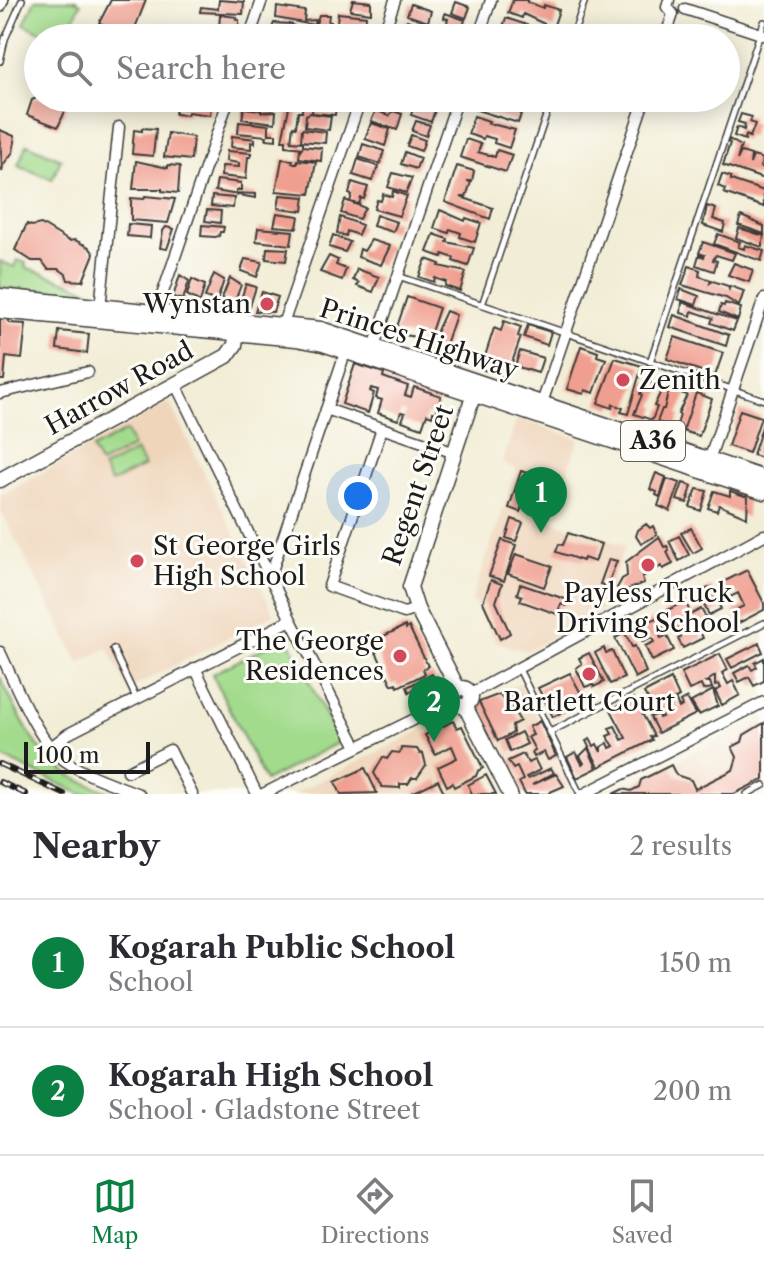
<!DOCTYPE html>
<html lang="en">
<head>
<meta charset="utf-8">
<style>
  body { margin:0; font-family:"Libre Caslon Text",serif; background:#f7f7f7; color:#2b2b33 }
  .scale { position:absolute; left:24px; bottom:20px; width:126px; box-sizing:border-box; padding-left:8px; border:4px solid #1c1c1c; border-top:0; font-size:22px; line-height:28px; white-space:nowrap; color:#1c1c1c; -webkit-text-stroke:6px #fdfcf7; paint-order:stroke }
  .you { position:absolute; left:358px; top:496px; width:28px; height:28px; margin:-20px; border:6px solid #fff; border-radius:50%; background:#1a73e8; box-shadow:0 0 0 12px #1a73e833 }
  .badge { display:grid; place-items:center; width:52px; height:52px; border-radius:50%; background:#0b8043; color:#fff; font-size:26px; font-weight:700 }
  .pin { position:absolute; translate:-50% -66px; filter:drop-shadow(0 2px 4px #0008) }
  .pin::after { content:''; position:absolute; top:42px; width:28px; height:24px; background:inherit; clip-path:polygon(0 0,100% 0,50% 100%) }
  .list { margin:0; padding:0; list-style:none }
  h2 { display:flex; justify-content:space-between; align-items:center; height:104px; margin:0; padding:0 32px; font-size:34px }
  h2 small { font-size:26px; font-weight:400; color:#7c7c81 }
  .list li { display:grid; grid-template-columns:52px 1fr auto; gap:24px; align-items:center; box-sizing:border-box; height:128px; padding:0 32px; border-top:2px solid #e1e1e2 }
  .list b { display:block; font-size:30px; white-space:nowrap }
  .list p { margin:0; font-size:26px; white-space:nowrap; color:#7c7c81 }
  .list em { font-size:26px; font-style:normal; color:#7c7c81 }
  .icon { flex:none; width:44px; height:44px; fill:none; stroke:currentColor; stroke-width:2; stroke-linecap:round; stroke-linejoin:round }
  .map { position:relative; flex:none; width:764px; height:794px; overflow:hidden }
  .search { position:absolute; background:#fff; box-shadow:0 4px 20px #0003; left:24px; right:24px; top:24px; height:88px; display:flex; align-items:center; gap:20px; box-sizing:border-box; padding:0 28px; border-radius:44px; color:#7c7c81; font-size:30px }
  .sheet { height:360px; background:#fff }
  nav { display:flex; justify-content:space-around; align-items:center; box-sizing:border-box; height:112px; border-top:2px solid #e1e1e2; background:#fff; font-size:22px; color:#7c7c81 }
  nav a { display:grid; justify-items:center; gap:4px }
  nav .on { color:#0b8043 }
  .map>svg:first-child { display:block }
  .built { fill:#efd6bb }
  .green { fill:#a3db8d; stroke:#607c54; stroke-width:2 }
  .building { fill:#f09e8f }
  .lines { fill:none; stroke-linecap:round; stroke-linejoin:round }
  .service-casing { stroke:#3c3b38; stroke-width:8 }
  .minor-casing { stroke:#3c3b38; stroke-width:13 }
  .secondary-casing { stroke:#3c3b38; stroke-width:17 }
  .trunk-casing { stroke:#3c3b38; stroke-width:19 }
  .service { stroke:#fff; stroke-width:5 }
  .minor { stroke:#fff; stroke-width:10 }
  .secondary { stroke:#fff; stroke-width:14 }
  .trunk { stroke:#fff; stroke-width:16 }
  .rail-casing { stroke:#1c1c1c; stroke-width:6 }
  .rail { stroke:#fdfcf7; stroke-width:3; stroke-dasharray:9; stroke-linecap:butt }
  .poi-dot { fill:#d1495b; stroke:#fdfcf7; stroke-width:3 }
  .labels { text-anchor:middle; stroke-width:6; stroke-linejoin:round; paint-order:stroke }
  .shield { fill:#fdfcf7; stroke:#605f5e; stroke-width:2 }
  .shield-label { font-size:24px; font-weight:bold; fill:#1c1c1c }
  .poi-label { font-size:26px; fill:#1c1c1c; stroke:#fdfcf7; text-anchor:end }
  .street-label { font-size:26px; fill:#1c1c1c; stroke:#fdfcf7 }
</style>
</head>
<body>
<div class="map">
<svg width="764" height="794" viewBox="0 0 764 794">
  <rect width="100%" height="100%" fill="#fdfcf7"/>
  <filter id="ink" filterUnits="userSpaceOnUse"><feTurbulence type="fractalNoise" baseFrequency=".0125" numOctaves="2"/><feDisplacementMap in="SourceGraphic" scale="16" xChannelSelector="R" yChannelSelector="G"/><feConvolveMatrix kernelMatrix="1 2 1 2 8 2 1 2 1" color-interpolation-filters="sRGB"/></filter>
  <filter id="wash" filterUnits="userSpaceOnUse"><feTurbulence type="fractalNoise" baseFrequency=".006" numOctaves="4" result="noise"/><feDisplacementMap in="SourceGraphic" scale="32" xChannelSelector="R" yChannelSelector="G"/><feGaussianBlur stdDeviation="1.8" result="paint"/><feColorMatrix in="noise" values="0 0 0 0 0 0 0 0 0 0 0 0 0 0 0 0 0 1.4 0 .05"/><feComposite in="paint" operator="in"/></filter>
  <g filter="url(#wash)">
    <rect width="100%" height="100%" fill="#f2edd6"/>
    <path class="built" d="M169 402 274 614 128 690 108 648 79 663 0 509V496Z
      M517 418 579 439 550 520 625 546 601 611 527 651 496 642 472 599 517 469 502 463Z
      M520 683 572 785 555 794H524L479 703Z
      M456 713 496 794H294Z
      M764 717V780L735 794H610Z"/>
    <path class="green" d="M35 0H75L81 3 65 38H54L24 24Z
      M27 144 61 159 52 180 18 165Z
      M17 260 26 263 25 267 90 290 67 292 0 288V261L14 267Z
      M126 431 133 447 100 464 92 449Z
      M136 451 144 466 111 483 103 468Z
      M287 636 339 742 265 781 212 674Z
      M0 677C18 713 33 751 68 774 82 783 100 788 115 794H81L0 756Z"/>
    <g id="blocks">
      <path class="building" d="M111 0H146L131 38 99 23Z
        M219 0 244 2 243 14 200 12 201 7 218 9Z
        M353 0 371 2V13L350 10Z
        M513 0H528L527 2 543 8 544 5 559 10 553 28 523 14 522 18 508 13Z
        M456 2 470 7 466 18 452 13Z
        M411 4 431 11 428 22 407 15Z
        M277 7 305 11 304 21 315 20 314 25 276 18Z
        M338 13 366 16 365 29 342 26V23H337Z
        M445 13 465 20 462 30 446 26 448 19 444 18Z
        M220 15 237 17 236 19 239 20V27L236 26 235 29 219 28Z
        M319 15H329L328 22H331V28L324 27 325 38H311Z
        M506 18 527 25 525 30 540 35 541 31 550 34 549 38 500 36Z
        M407 20 423 27 419 37 401 32Z
        M274 23 291 24 294 26 293 36 270 33Z
        M334 29 362 31 361 38H333Z
        M36 98H71L58 127 27 115 32 100Z
        M251 98H273V103H270L269 108 250 106Z
        M291 98H303L302 112H298L296 127 293 126 291 141 303 142V146L322 148 321 161 299 158 300 149 303 148 286 146V140H282Z
        M478 98H493L491 103 507 109 510 100 524 105 518 123 474 109Z
        M187 101 211 104 210 115 188 112 187 115 175 114 176 108 186 109Z
        M313 103 336 104 335 115 312 113Z
        M415 103 435 110 431 122 411 115Z
        M244 108 261 110V112L276 111 275 123 242 119Z
        M376 110 389 116 393 111 402 114 397 130 371 121Z
        M310 113 331 116 329 130 305 127 306 115Z
        M741 114 752 117 750 122 755 124 750 137 746 135 745 140 734 136 737 127 744 130 745 124 738 122Z
        M474 116 489 121 488 123 515 130 509 148 494 143 495 139 484 136 483 139 468 134Z
        M416 121 430 125 426 136 412 131Z
        M239 122 269 125V134H276V140L266 139 267 136 238 133Z
        M371 123 390 129 385 146 365 139Z
        M142 128 156 129 153 156 132 154 134 130 142 131Z
        M302 129 326 132 325 143 301 141Z
        M0 130 14 136 15 141 13 152 3 165 2 172Z
        M168 133 193 137 191 160 164 157Z
        M411 135 425 140 421 151 407 146Z
        M232 136 255 139V143L251 142V149L231 147Z
        M466 139 481 144 478 152 495 157 497 150 512 155 506 172 460 157Z
        M729 139 741 146 737 160 741 152 751 155 750 164 753 156 763 159 760 167 764 169V179L723 165 730 143 728 142Z
        M363 144 384 151 380 164 359 157Z
        M227 151 251 153V157H248L246 179 221 176 222 166 239 167V163L226 161Z
        M405 152 420 158 416 169 401 164Z
        M282 159 293 160 292 163H297V160L316 162 310 194 276 191Z
        M358 159 379 167 372 181 353 175Z
        M136 161 168 168V165L180 166 178 193 162 191V189H133Z
        M457 166 474 171 472 181H467L471 182 466 197H461L493 208 490 219 445 202Z
        M393 173 412 178 406 193 388 187Z
        M722 174 731 177V180L764 191V207L724 193 725 189 718 186Z
        M217 180 241 183V190H236V193L256 194V198L215 191Z
        M352 182 368 187 364 199 361 198 359 204 350 202 352 195 349 194Z
        M393 191 407 196 399 216 374 209 377 200 381 201 383 194 392 197Z
        M280 195 305 197 303 211 278 208Z
        M145 196 175 199 168 223 131 220V198L144 199Z
        M212 196 234 198 233 208 211 206Z
        M345 200 365 208 359 219 341 213Z
        M707 206 716 209 713 219 725 223 723 232 703 225Z
        M207 210 221 211 220 223 205 221Z
        M440 210 465 221 466 218 481 223 475 242 460 237 461 233 450 229 449 233 434 228Z
        M277 213 299 216 297 228 274 226Z
        M376 215 397 222 393 232 373 226Z
        M741 216 764 226V234L738 225Z
        M340 217 362 225 358 235 347 231 346 236 337 233Z
        M27 224 32 226 41 224 69 241 75 240 89 247 94 254 83 281 68 280 66 274 59 269H48L42 261H32L15 250Z
        M128 224 151 226 150 238 127 236Z
        M202 225 224 227 223 232H220L219 236 215 237 201 236Z
        M166 227 174 229 167 249 160 248 163 231Z
        M258 228 293 231 291 245 256 241Z
        M739 228 764 236 762 247 736 238Z
        M434 234 448 239 447 242 474 248 468 266 453 261 454 258 443 254 442 257 427 252Z
        M718 234 740 242 738 247 744 249 745 245 764 251 761 261 714 244Z
        M333 235 350 242 345 252 329 247Z
        M371 240 390 246 381 265 358 257 360 249 364 251Z
        M703 242 735 253 732 260 716 255 713 260 717 261 714 271 696 265 699 255 704 257 705 255 699 253Z
        M267 248 288 249 286 261 266 259Z
        M329 256 338 260 336 265 346 269 342 280 320 272Z
        M245 259 262 262 257 277 241 271Z
        M426 259 440 264 439 266 466 272 460 291 445 286 446 282 435 278 434 282 419 277Z
        M734 263 753 270 749 282 728 275Z
        M689 266 700 270 699 276 711 280 710 283 713 281 728 286 729 289 730 286 744 291 739 306 726 298 682 285Z
        M357 269 379 277 373 292 357 286 359 283 353 280Z
        M214 274 224 280 217 301 205 297Z
        M180 275 189 281 183 300 173 297Z
        M230 278 241 285 234 303 222 298Z
        M192 279 205 285 200 302 187 295Z
        M246 284 256 287 250 306 240 302Z
        M681 289 699 296 696 305 678 299Z
        M262 292 278 297 273 312 255 311Z
        M407 297 439 308 427 344 414 339 415 337 395 333Z
        M682 302 737 321 733 331 711 323 713 318 692 311 691 316 681 313Z
        M725 303 741 308 738 320 719 312 721 305 724 306Z
        M446 311 456 315 443 353 429 348Z
        M674 315 729 335 726 346 670 327Z
        M0 317 9 318V323L26 324 22 359 6 357 4 380H0Z
        M504 321 521 327 518 336 521 337 510 368 507 367 504 376 481 369 494 328 501 331Z
        M528 325 551 332 547 345 524 337Z
        M59 331 89 334 87 353 57 349Z
        M675 337 723 353 715 376 667 359Z
        M581 346 598 352 597 356 606 359 594 393 585 390 584 394 567 389Z
        M520 351 543 358 538 373 515 366Z
        M615 358 642 366 628 414 621 412 623 408 613 404 612 408 598 403Z
        M355 364 384 373 383 377 408 386 405 395 411 397 414 387 441 396 436 413 433 412 432 416 427 414 422 428 402 421 405 413 401 412 398 420 378 413 382 400 376 398 378 390 371 388 370 391 374 393 368 413 342 404Z
        M645 381 663 387 654 406 657 407 652 420 634 414 642 395 640 394Z
        M669 389 687 395 678 414 680 415 676 428 657 422 662 409H664Z
        M696 393 712 399 699 436 683 431Z
        M740 410 761 417 749 453 728 446Z
        M763 424 764 425V459L753 455Z
        M521 471 533 475 520 512 509 508Z
        M656 473 666 477 660 497 656 495 657 492 650 489Z
        M667 479 680 483 670 511 658 506Z
        M683 483 692 486 687 503 677 500Z
        M697 489 707 491 701 511 690 507Z
        M714 491 730 496V491L748 497 747 517 719 505 717 511 708 508Z
        M549 492 558 495 551 513 543 510Z
        M512 519 523 523 516 541 506 538Z
        M646 524 650 528 653 526 657 535 641 544 636 536 638 530Z
        M691 528 702 548 693 553 681 533Z
        M568 533 601 544 595 562 584 558 583 561 556 552 559 544 563 545Z
        M679 536 689 555 679 561 669 541Z
        M659 537 664 547 667 546 669 550 667 552 673 564 663 569 661 566 653 571 642 577 644 583 620 593 617 588 622 579 627 576 626 562Z
        M502 540 516 545 504 581 489 576Z
        M516 554 552 566 544 587 508 574Z
        M609 559 617 561 607 586 600 584Z
        M747 570 764 603V610L739 623 733 611 744 606 738 593 726 599 719 584Z
        M491 580 502 584 496 602 510 633 500 639 483 602Z
        M520 584 568 600 566 606 561 604 557 614 520 601 522 596 517 594Z
        M711 587 721 609 709 615 698 593Z
        M685 601 690 612 687 613 688 616 701 609 708 621 694 628 695 631 699 629 703 638 683 648 678 639 681 637 674 622 670 624 664 612Z
        M658 617 665 631 659 634 661 638 667 636 674 650 652 661 645 646 654 642 652 638 643 642 636 628Z
        M405 626 406 629 409 627 428 666 423 669 425 674 398 687 396 683 392 685 373 646 377 644 375 640Z
        M625 633 632 647 635 646 646 672 635 678 615 638Z
        M759 643 763 652 732 668 727 659Z
        M604 648 606 653 612 651 624 678 610 684 595 653Z
        M589 653 604 682 594 687 591 681V685L585 687 576 668 582 664 579 658Z
        M720 654 728 670 722 673 728 684 733 681 740 695 722 705 715 691 721 688 719 684 715 686V676L706 682H710L712 688 703 690 701 685 689 690 681 673Z
        M764 658V681L754 686 749 677 739 682 734 673 749 665 752 670 757 667 755 663Z
        M570 673 585 701 573 707 569 700 563 703 567 710 553 717 538 688Z
        M432 674 435 679 409 692 407 687Z
        M671 679 679 697 675 699 679 708 682 706 680 702 687 698 696 714 658 733 650 717 658 714 659 718 662 717 658 709H654L644 693Z
        M437 680 443 692 419 703 413 691Z
        M713 690 718 706 699 715 691 702Z
        M517 693 519 696 508 701 520 721 512 725 513 733 498 741 479 702 500 694 503 700Z
        M634 698 654 736 650 737 652 740 599 767 586 741 590 739 594 746 597 744 601 752V747L608 743 610 748 614 746 607 736 612 734 609 728 615 726 622 740 626 738 611 710 620 705 622 709 628 706 625 702Z
        M453 721 457 728 462 726 483 768 478 771 476 776 454 787 452 783 447 786 438 767 457 758 452 746 435 754 425 735Z
        M540 721 556 756 548 760 544 752 534 757 532 752 535 750 528 737 533 735 529 727Z
        M764 723V779L734 794H613L623 789 631 791 639 787 641 780 671 765 676 775 691 780 695 789 733 770 737 757 732 747 742 742 744 735Z
        M521 732 527 744 510 752 505 740Z
        M401 748 417 749 420 754 423 753 426 765 417 778H412L408 784H400V788L382 787 374 773 383 757 387 759 392 752 400 753Z
        M588 748 597 768 577 778 567 757 576 752 582 764 584 763 580 756Z
        M523 754 528 763 535 760 540 770 526 777 528 779 551 768 554 773 532 785 556 774 564 786 550 792 551 794H525L519 782 523 780 517 767 513 769 508 761Z
        M365 768 377 793 341 794 335 782Z
        M486 775 496 794H472L468 785Z
        M438 780 444 792 410 794Z"/>
    </g>
  </g>
  <g filter="url(#ink)">
    <use href="#blocks" fill-opacity="0" stroke="#3c3b38" stroke-width="2"/>
    <g class="lines">
      <g class="service-casing">
        <path id="service" d="M572 38 585 0
          M0 61 5 39 22 0
          M398 276 764 400
          M482 305 552 98
          M650 362 764 22
          M113 649 136 698
          M519 669 580 794
          M550 732 764 623
          M747 794 764 785"/>
      </g>
      <g class="minor-casing">
        <path id="minor" d="M669 0 667 7 673 14
          M0 7 3 0
          M685 9 764 35
          M249 38 262 0
          M382 38 395 0
          M478 38 491 0
          M665 38 673 14
          M100 308 119 127
          M156 313 229 98
          M283 324 361 98
          M374 347 458 98
          M175 383 291 620 357 747
          M0 393 88 372
          M542 403 645 98
          M326 409 455 453
          M382 428 329 586 404 613 417 609
          M709 460 764 299
          M270 577 346 350
          M0 652C14 681 36 737 59 756 80 774 114 784 139 794
          M195 668 257 794
          M470 694 764 535
          M51 747 68 734 291 620
          M128 771 170 750 192 794
          M263 794 453 700
          M584 794 764 702"/>
      </g>
      <g class="secondary-casing">
        <path id="secondary" d="M0 480 227 356 235 345 238 323
          M453 697a9 9 0 1 1 18 0a9 9 0 1 1-18 0Z
          M458 689 417 609 410 587 477 384
          M465 706 510 794"/>
      </g>
      <g class="trunk-casing">
        <path id="trunk" d="M0 297 321 330 764 479
          M0 310 296 338 323 343 764 491"/>
      </g>
      <use href="#service" class="service"/>
      <use href="#minor" class="minor"/>
      <use href="#secondary" class="secondary"/>
      <use href="#trunk" class="trunk"/>
      <g class="rail-casing">
        <path id="rail" d="M0 764 64 794
          M0 782 26 794"/>
      </g>
      <use href="#rail" class="rail"/>
    </g>
  </g>
  <g class="poi-dot">
    <circle cx="267" cy="304" r="8"/>
    <circle cx="623" cy="380" r="8"/>
    <circle cx="137" cy="561" r="8"/>
    <circle cx="648" cy="565" r="8"/>
    <circle cx="400" cy="656" r="8"/>
    <circle cx="589" cy="674" r="8"/>
  </g>
  <g class="labels">
    <rect class="shield" x="621" y="421" width="64" height="40" rx="6"/>
    <g class="shield-label">
      <text x="653" y="449">A36</text>
    </g>
    <g class="poi-label">
      <text x="251" y="313">Wynstan</text>
      <text x="639" y="389" text-anchor="start">Zenith</text>
      <text x="153" y="555" text-anchor="start">St George Girls<tspan x="153" dy="30">High School</tspan></text>
      <text x="648" y="602" text-anchor="middle">Payless Truck<tspan x="648" dy="30">Driving School</tspan></text>
      <text x="384" y="650">The George<tspan x="384" dy="30">Residences</tspan></text>
      <text x="589" y="711" text-anchor="middle">Bartlett Court</text>
    </g>
    <g class="street-label">
      <text transform="translate(419 339) rotate(18)" y="9">Princes Highway</text>
      <text transform="translate(119 388) rotate(-29)" y="9">Harrow Road</text>
      <text transform="translate(418 485) rotate(-71)" y="9">Regent Street</text>
    </g>
  </g>
</svg>
<div class="scale">100 m</div>
<div class="you"></div>
<div class="pin badge" style="left:541px;top:533px">1</div>
<div class="pin badge" style="left:434px;top:742px">2</div>
<div class="search"><svg class="icon" aria-label="search" viewBox="0 0 24 24"><circle cx="10" cy="10" r="6"/><path d="M15 15l6 6"/></svg>Search here</div>
</div>
<section class="sheet">
<h2>Nearby<small>2 results</small></h2>
<ul class="list">
<li><span class="badge">1</span><div><b>Kogarah Public School</b><p>School</p></div><em>150 m</em></li>
<li><span class="badge">2</span><div><b>Kogarah High School</b><p>School · Gladstone Street</p></div><em>200 m</em></li>
</ul>
</section>
<nav>
<a class="on"><svg class="icon" aria-label="map" viewBox="0 0 24 24"><path d="M3 6l6-2 6 2 6-2v14l-6 2-6-2-6 2zM9 4v14M15 6v14"/></svg>Map</a>
<a><svg class="icon" aria-label="directions" viewBox="0 0 24 24"><path d="M12 3l9 9-9 9-9-9zM9 14v-3h6M13 9l2 2-2 2"/></svg>Directions</a>
<a><svg class="icon" aria-label="saved" viewBox="0 0 24 24"><path d="M7 4h10v16l-5-4-5 4z"/></svg>Saved</a>
</nav>
</body>
</html>
